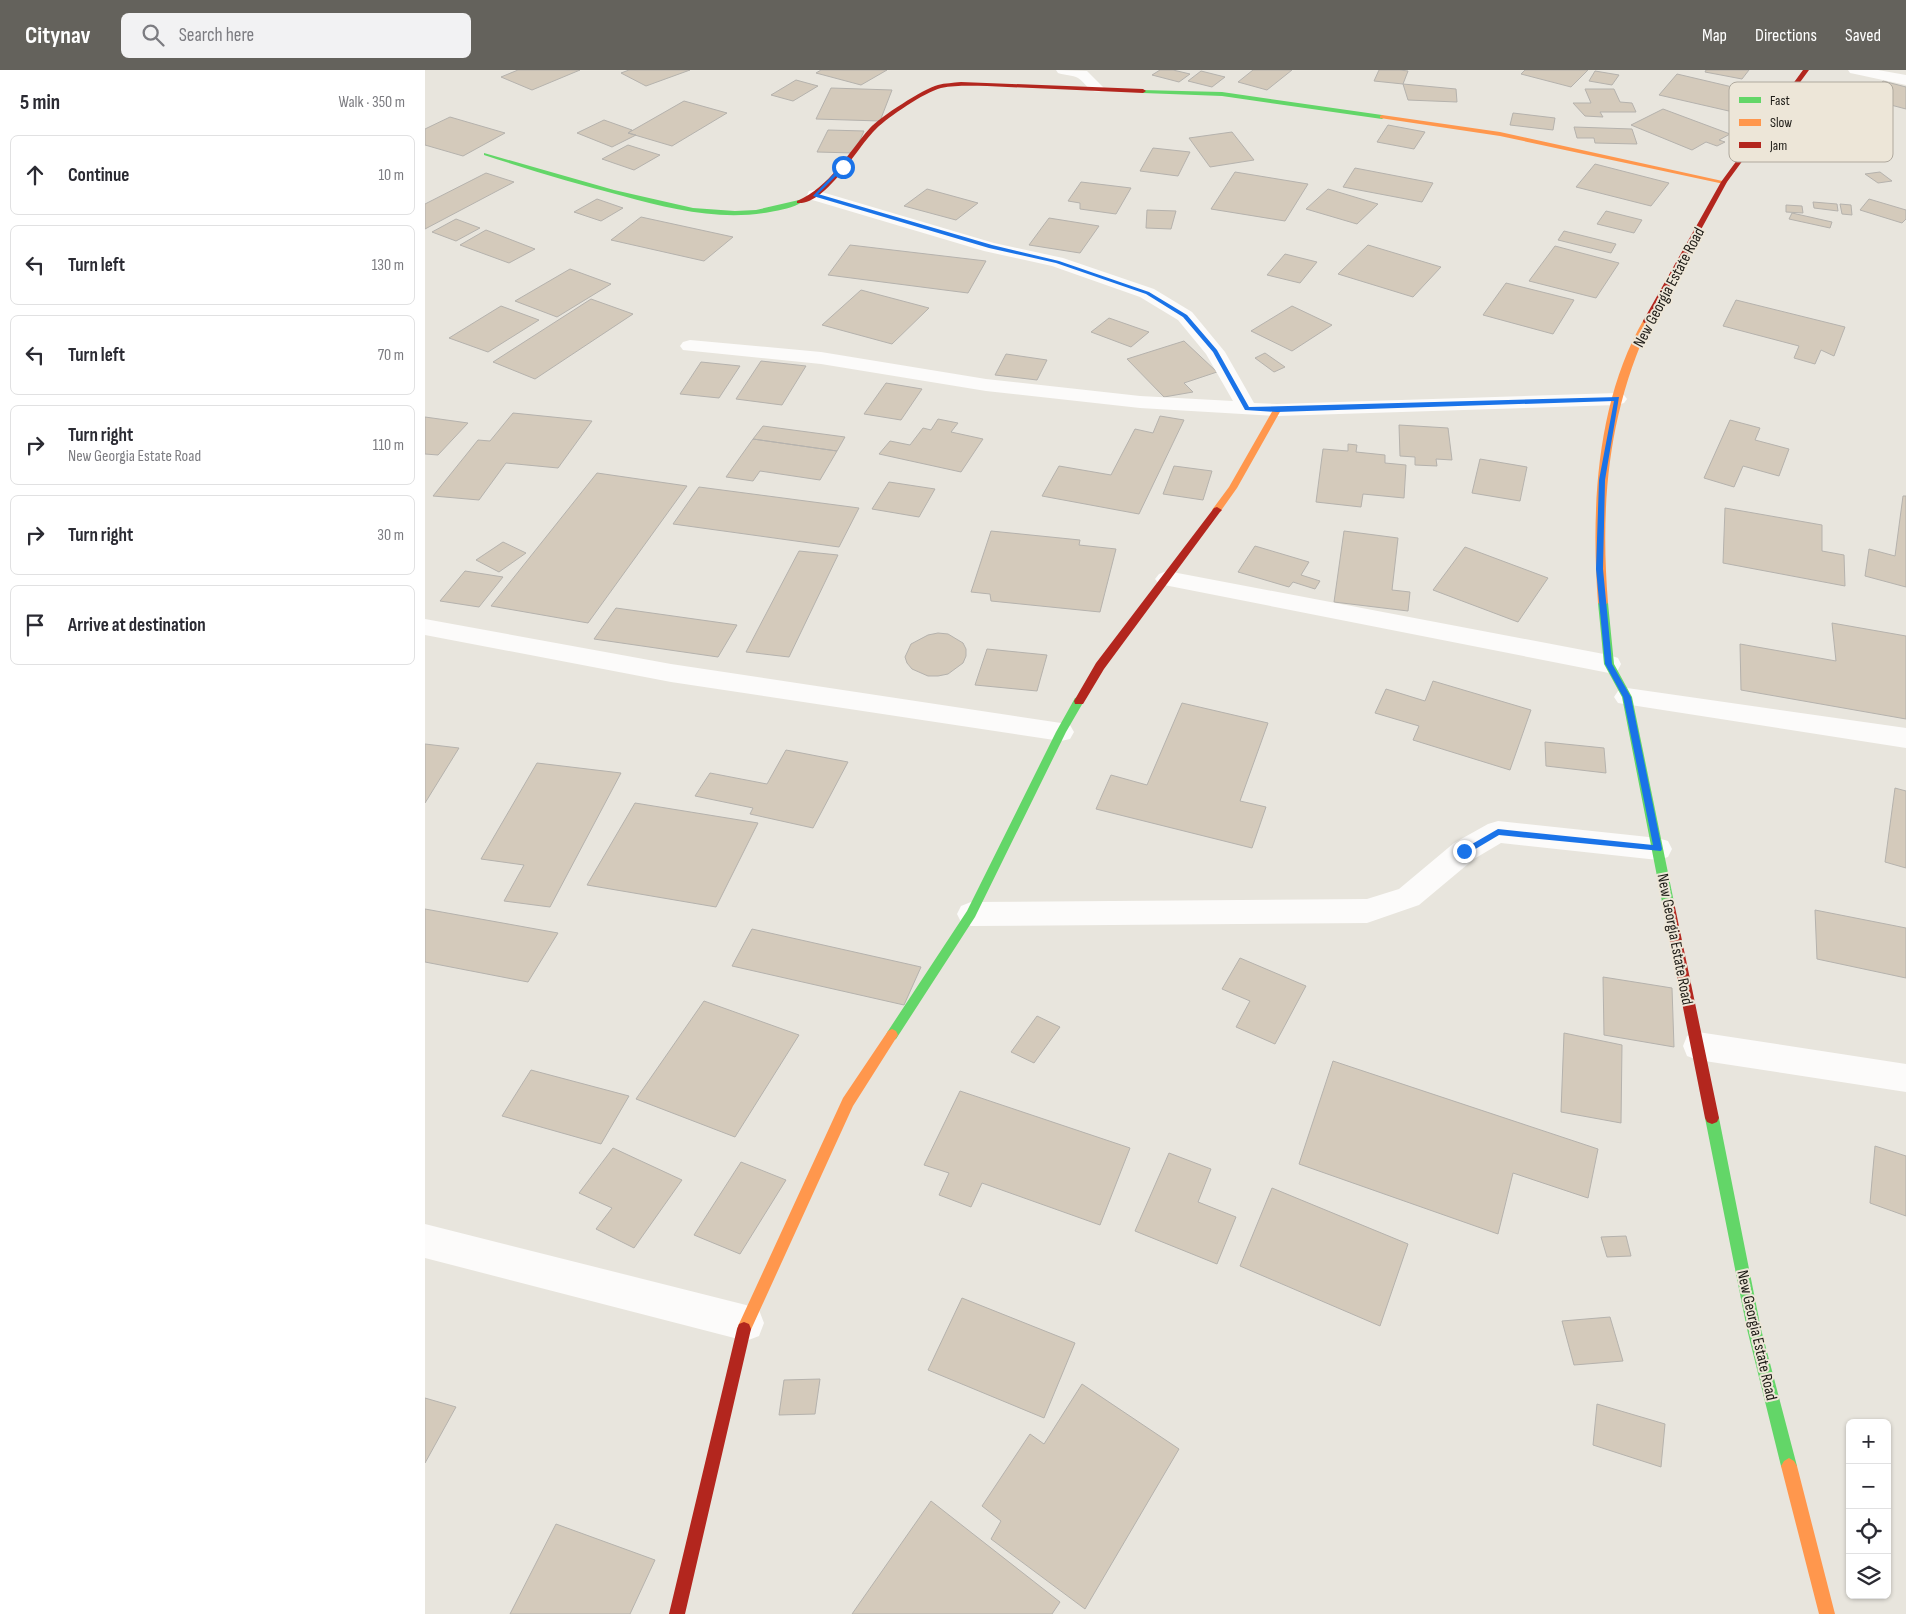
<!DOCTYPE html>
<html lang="en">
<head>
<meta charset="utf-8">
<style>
  body { margin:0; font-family:"Sofia Sans Condensed",sans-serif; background:#f2f2f3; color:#2b2b33 }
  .controls { position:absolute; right:15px; bottom:15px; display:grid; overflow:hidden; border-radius:8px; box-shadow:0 1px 4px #0004 }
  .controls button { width:45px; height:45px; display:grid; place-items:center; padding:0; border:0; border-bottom:1px solid #e1e1e2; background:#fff; color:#2b2b33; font:25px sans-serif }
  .stop { position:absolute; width:15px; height:15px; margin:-11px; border:4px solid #1a73e8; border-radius:50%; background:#fff }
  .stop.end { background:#1a73e8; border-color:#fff; box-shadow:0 1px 5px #0008 }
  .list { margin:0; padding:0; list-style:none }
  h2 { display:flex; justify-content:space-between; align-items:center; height:65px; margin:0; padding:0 20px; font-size:21px }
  h2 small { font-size:16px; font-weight:400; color:#7c7c81 }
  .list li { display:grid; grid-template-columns:32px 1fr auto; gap:15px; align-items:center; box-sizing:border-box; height:80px; margin:0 10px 10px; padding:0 10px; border:1px solid #e1e1e2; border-radius:8px }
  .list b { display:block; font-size:19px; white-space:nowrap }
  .list p { margin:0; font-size:16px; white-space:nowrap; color:#7c7c81 }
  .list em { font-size:16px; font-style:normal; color:#7c7c81 }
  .icon { flex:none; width:28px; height:28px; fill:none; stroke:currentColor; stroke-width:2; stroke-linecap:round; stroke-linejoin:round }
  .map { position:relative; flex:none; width:1481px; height:1544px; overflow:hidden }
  header { display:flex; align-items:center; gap:30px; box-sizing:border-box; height:70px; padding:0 25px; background:#64625c; color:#fff }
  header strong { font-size:24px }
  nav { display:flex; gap:28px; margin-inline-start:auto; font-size:18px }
  .search { width:350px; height:45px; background:#f2f2f3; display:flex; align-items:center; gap:12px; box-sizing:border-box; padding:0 18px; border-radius:8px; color:#7c7c81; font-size:19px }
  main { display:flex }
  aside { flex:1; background:#fff }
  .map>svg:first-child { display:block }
  .building { fill:#d4cabb; stroke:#b5b2ad }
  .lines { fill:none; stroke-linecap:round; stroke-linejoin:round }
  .street { fill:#fcfbfa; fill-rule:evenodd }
  .fast { fill:#63d668; fill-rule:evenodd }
  .slow { fill:#ff974d; fill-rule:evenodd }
  .jam { fill:#b3261e; fill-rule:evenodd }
  .route { fill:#1a73e8 }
  .labels { text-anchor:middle; stroke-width:4; stroke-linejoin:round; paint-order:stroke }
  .street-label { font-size:16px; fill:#1d1b16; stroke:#ede6d8 }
  .key { fill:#ede6d8; stroke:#afa99e; stroke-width:1 }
  .key-label { font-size:14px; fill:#1d1b16 }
</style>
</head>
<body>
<header>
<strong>Citynav</strong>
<div class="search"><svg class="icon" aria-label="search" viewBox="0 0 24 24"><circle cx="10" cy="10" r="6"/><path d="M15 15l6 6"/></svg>Search here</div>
<nav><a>Map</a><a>Directions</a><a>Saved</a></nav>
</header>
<main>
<aside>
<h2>5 min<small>Walk · 350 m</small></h2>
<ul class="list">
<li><svg class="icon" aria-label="ahead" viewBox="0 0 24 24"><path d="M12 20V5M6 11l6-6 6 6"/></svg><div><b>Continue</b></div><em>10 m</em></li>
<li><svg class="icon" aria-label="left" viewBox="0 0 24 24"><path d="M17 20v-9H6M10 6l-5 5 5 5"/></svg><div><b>Turn left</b></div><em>130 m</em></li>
<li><svg class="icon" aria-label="left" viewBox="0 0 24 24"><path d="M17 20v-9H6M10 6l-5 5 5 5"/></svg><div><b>Turn left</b></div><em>70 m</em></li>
<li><svg class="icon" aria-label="right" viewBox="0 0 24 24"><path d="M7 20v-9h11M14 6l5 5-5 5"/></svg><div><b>Turn right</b><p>New Georgia Estate Road</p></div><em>110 m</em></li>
<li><svg class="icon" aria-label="right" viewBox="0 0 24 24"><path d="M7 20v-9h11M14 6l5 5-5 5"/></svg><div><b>Turn right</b></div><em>30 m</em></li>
<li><svg class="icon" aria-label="arrive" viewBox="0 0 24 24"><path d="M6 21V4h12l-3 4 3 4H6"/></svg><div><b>Arrive at destination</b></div></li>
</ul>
</aside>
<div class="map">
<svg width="1481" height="1544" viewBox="0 0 1481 1544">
  <rect width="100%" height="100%" fill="#e8e5dd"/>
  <path class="building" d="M93 0H155L107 20 76 7Z
    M204 0H265L221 16 196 3Z
    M396 0H462L436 15 391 3Z
    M735 0H748L765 4 754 12 727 5Z
    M828 0H867L842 20 813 12Z
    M954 0H975L983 1 978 14 949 11Z
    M1100 0H1163L1146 17 1096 4Z
    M1281 0H1324L1317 9 1280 2Z
    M776 1 800 7 787 17 763 11Z
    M1170 1 1194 5 1187 15 1164 11Z
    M1252 4 1333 23 1317 44 1234 25Z
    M371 10 393 16 368 31 346 25Z
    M1458 11 1481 17V39L1443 29Z
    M978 14 1031 19 1032 32 983 30Z
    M406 18 467 20 455 51 391 49Z
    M1160 19H1189L1195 32 1207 33 1211 42H1175L1178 47 1160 46 1148 33H1166Z
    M259 31 302 43 247 76 203 63Z
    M1238 39 1305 64 1294 70 1300 72 1292 76 1281 72 1267 80 1206 55Z
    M1088 43 1130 48 1128 60 1085 55Z
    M25 47 80 63 38 86 0 75V59Z
    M179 50 207 60 203 63 211 65 187 77 152 63Z
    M963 55 1000 62 989 79 952 72Z
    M1149 57 1207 59 1212 74 1170 73 1169 68H1152Z
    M403 60 439 61 429 83 392 82Z
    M807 62 829 90 785 97 764 68Z
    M203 75 235 85 209 100 177 89Z
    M728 78 765 82 753 106 715 101Z
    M1170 94 1244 113 1226 136 1151 117Z
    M930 98 1008 113 997 132 918 117Z
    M810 102 883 114 860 151 786 139Z
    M1455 102 1467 111 1453 113 1440 104Z
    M61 103 89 112 0 159V134Z
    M656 112 706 118 691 144 655 139V133L643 131Z
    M502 119 553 133 531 150 479 136Z
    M903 119 953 134 932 154 881 139Z
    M172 129 198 138 176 151 149 142Z
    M1444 129 1481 140V149L1477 153 1435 140Z
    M1388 132 1412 134 1413 141 1389 138Z
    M1415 134 1426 135 1427 145 1417 144Z
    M1361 135 1377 136 1378 143 1361 142Z
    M722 140 751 141 746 159 721 158Z
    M1181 141 1217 150 1209 163 1172 154Z
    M1367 143 1407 152 1405 158 1364 149Z
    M216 147 308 167 279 191 186 170Z
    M624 148 674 156 655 183 604 175Z
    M31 149 55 158 31 171 7 162Z
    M61 160 110 179 84 193 35 175Z
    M1139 161 1191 174 1186 183 1133 170Z
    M425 175 561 191 543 223 403 205Z
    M943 175 1016 197 988 227 913 204Z
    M1130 176 1194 193 1171 228 1104 211Z
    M860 184 892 192 875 213 842 205Z
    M145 199 186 214 132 247 90 231Z
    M1081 213 1149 230 1128 264 1058 245Z
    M436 220 504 238 467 274 397 255Z
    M166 229 208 244 110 309 68 292Z
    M1311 230 1420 257 1409 286 1396 280 1390 294 1369 288 1374 276 1298 256Z
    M76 236 114 250 63 282 24 268Z
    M867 236 907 255 867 281 826 261Z
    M684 248 724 262 706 277 666 262Z
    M759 271 792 302 759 313 768 322 739 327 702 289Z
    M840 283 860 297 849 302 830 288Z
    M581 284 622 290 612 310 570 305Z
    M336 291 381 296 357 335 311 329Z
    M276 292 315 296 294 328 255 324Z
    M461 313 497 319 476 350 439 344Z
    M88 343 167 351 133 398 81 393 54 430 8 426 53 370 65 371Z
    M735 346 759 350 714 444 617 426 634 396 686 405 710 359 728 363Z
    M0 347 43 353 13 385 0 384Z
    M513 349 533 353 526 362 558 369 536 402 454 384 465 371 485 375 498 358 506 360Z
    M1305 350 1335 358 1330 370 1364 379 1354 406 1318 396 1309 417 1279 408Z
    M974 355 1023 358 1027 390 1011 389 1012 396 990 395V387L975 386Z
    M338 356 420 367 412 381 328 369Z
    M328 369 412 381 395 410 335 401 328 411 301 407Z
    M923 374 932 375 931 382 960 385V393L981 395 979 428 938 424 936 437 891 432 898 379 923 381Z
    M1055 389 1102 397 1095 431 1047 423Z
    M749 396 787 401 778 430 738 424Z
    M172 403 262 416 163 553 66 536Z
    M464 412 510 419 494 447 447 439Z
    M274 417 434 438 414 477 248 454Z
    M1478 426H1481V517L1440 506 1444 479 1470 486Z
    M1300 438 1397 455V481L1419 485 1420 516 1298 493Z
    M566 461 655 470 654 475 691 479 675 542 566 531 565 524 546 522Z
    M919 461 973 468 967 520 985 522 983 541 909 532Z
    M78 472 101 483 74 502 51 490Z
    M830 476 884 492 876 505 895 511 890 519 868 512 864 517 813 502Z
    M1040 477 1123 508 1093 552 1008 520Z
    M374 481 413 485 364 587 321 582Z
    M40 501 78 507 54 537 15 531Z
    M191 538 312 555 293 587 169 569Z
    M1407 553 1481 566V649L1316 620 1315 574 1411 591Z
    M513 563 523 564 538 573 541 579V586L538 593 523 604 513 606H503L487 599 482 593 480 587 486 574 503 565Z
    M562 579 622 585 612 621 550 615Z
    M1008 611 1106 640 1085 700 988 670 994 656 950 643 961 619 1000 631Z
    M757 633 843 653 815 731 841 737 827 778 671 739 686 705 722 715Z
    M1120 672 1179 678 1181 703 1121 696Z
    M0 674 34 678 0 733Z
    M361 680 423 692 388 758 325 744 328 738 270 726 285 703 342 714Z
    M112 693 196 703 125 837 79 831 99 795 56 789Z
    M1470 718 1481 721V798L1460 792Z
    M210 733 333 753 291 837 162 815Z
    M0 839 133 863 103 912 0 892Z
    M1390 840 1481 858V908L1392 889Z
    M327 859 496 897 479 935 307 896Z
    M815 888 881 916 850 974 811 957 825 931 797 919Z
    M1178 907 1247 918 1249 977 1179 965Z
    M279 931 374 965 310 1067 211 1029Z
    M612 946 635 957 609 993 586 982Z
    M1139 963 1197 975 1196 1053 1136 1042Z
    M908 991 1173 1079 1163 1128 1088 1103 1073 1164 874 1094Z
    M106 1000 204 1026 176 1074 77 1046Z
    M535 1021 705 1078 675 1155 557 1113 546 1137 514 1125 524 1103 499 1095Z
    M1450 1076 1481 1086V1146L1445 1133Z
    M188 1078 257 1110 209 1178 171 1159 187 1138 154 1123Z
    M744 1083 786 1099 773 1132 811 1147 792 1194 710 1161Z
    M316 1092 361 1110 315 1184 269 1165Z
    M847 1118 983 1174 955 1256 815 1196Z
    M1201 1166 1206 1186 1182 1187 1176 1167Z
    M537 1228 650 1273 619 1348 503 1300Z
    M1185 1247 1198 1291 1149 1295 1137 1251Z
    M395 1309 390 1344 354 1345 359 1310Z
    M657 1314 754 1379 660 1539 566 1469 576 1451 557 1436 605 1364 619 1374Z
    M0 1328 31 1337 0 1393Z
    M1172 1334 1240 1354 1236 1397 1168 1375Z
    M506 1431 635 1532 627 1544H427Z
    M131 1454 230 1490 205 1544H85Z"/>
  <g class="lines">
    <path class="street" d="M631 0 662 1 679 18 676 21C664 24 662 14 653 8 648 5 639 5 633 3Z
      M1423 0H1453L1481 5V15L1430 4 1425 3Z
      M390 120 569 173 638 188 729 219 767 242 800 282 829 333 852 334 1192 323 1199 325 1202 329 1199 333 1192 335 852 346 715 338 561 321 396 294 258 280 255 276 258 272 265 270 396 282 561 309 715 326 808 331 781 284 753 250 715 227 627 196 559 181 384 129 382 125 384 121Z
      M742 501 1184 585 1193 588 1196 594 1193 600 1184 603 734 514 730 509 734 504Z
      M0 549 246 594 636 653 645 655 649 662 645 669 636 671 246 612 0 565Z
      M1202 618 1481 658V678L1193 633 1189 627 1193 621Z
      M1073 751 1233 768 1243 771 1247 779 1243 787 1233 790 1076 773 1049 789 994 835 942 853 546 856 536 852 532 844 536 836 546 832 942 829 974 819 1029 773 1063 754Z
      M1273 962 1481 994V1022L1273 990 1262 986 1258 976 1262 966Z
      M0 1154 321 1235 334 1240 339 1253 334 1266 321 1271 0 1188Z"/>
    <path class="fast" d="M716 20 797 22 957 45 960 47 957 49 797 26 718 23 715 21Z
      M59 83 189 120 268 138 310 141 331 140 374 130 377 132C369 138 355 140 345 142 295 151 246 139 198 126 151 114 105 100 59 85Z
      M1178 530 1183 533 1189 594 1207 627 1250 837 1248 840H1240L1238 837 1197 627 1179 594 1173 533Z
      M654 627 659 631 641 662 550 847 471 969 467 971 463 969 461 965 463 961 542 841 631 662 650 628Z
      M1287 1042 1292 1044 1294 1048 1336 1259 1372 1396 1369 1401 1364 1404 1359 1401 1356 1396 1322 1259 1280 1048 1282 1044Z"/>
    <path class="slow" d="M957 45 1075 62 1302 112 1299 114 1075 66 955 48V46Z
      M1219 249 1226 251C1183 342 1175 434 1183 533L1178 536 1173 533C1166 440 1171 332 1219 249Z
      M852 337 856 340 812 418 795 442H789L787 440 804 417 848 340Z
      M467 959 471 961 473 965 428 1036 324 1264 319 1266 314 1264 312 1259 314 1254 418 1028 463 961Z
      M1364 1388 1369 1391 1372 1396 1410 1544H1394L1356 1396 1359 1391Z"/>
    <path class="jam" d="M1378 0H1384L1302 112 1226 251 1219 253 1218 251 1296 112Z
      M536 12 718 19 721 21 718 23 562 16C547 16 531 15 516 18 500 22 463 47 451 59 432 77 401 136 372 133V131C406 116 421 85 445 58 455 47 498 19 513 15 520 13 528 13 536 12Z
      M792 437 797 440 795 442 679 599 658 634H650L649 631 671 593 789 438Z
      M1244 832 1248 834 1250 837 1294 1048 1292 1052 1287 1054 1282 1052 1280 1048 1238 837 1240 834Z
      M319 1252 324 1254 326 1259 260 1544H244L312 1259 314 1254Z"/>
  </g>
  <path class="route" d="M416 96 420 97 393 124 567 175 634 191 724 222 762 245 792 280 824 337 1194 327 1180 410 1178 499 1187 594 1206 627 1237 779 1236 781 1074 765 1042 784H1039L1035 781 1073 759 1228 775 1198 627 1180 594 1171 499 1174 410 1189 331 852 342 820 340 788 282 758 247 721 224 631 193 564 178 388 126Z"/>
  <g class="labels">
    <g class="street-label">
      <text transform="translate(1243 217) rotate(-62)" y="6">New Georgia Estate Road</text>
      <text transform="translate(1251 869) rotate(79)" y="6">New Georgia Estate Road</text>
      <text transform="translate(1333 1265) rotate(77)" y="6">New Georgia Estate Road</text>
    </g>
  </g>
  <rect x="1304" y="12" width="164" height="80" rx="8" class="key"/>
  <rect x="1314" y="27" width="22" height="6" fill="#63d668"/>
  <rect x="1314" y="49" width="22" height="7" fill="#ff974d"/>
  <rect x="1314" y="72" width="22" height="6" fill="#b3261e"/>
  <g class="key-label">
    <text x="1345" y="35">Fast</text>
    <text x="1345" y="57">Slow</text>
    <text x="1345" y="80">Jam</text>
  </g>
</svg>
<div class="controls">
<button>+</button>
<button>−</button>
<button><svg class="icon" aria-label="locate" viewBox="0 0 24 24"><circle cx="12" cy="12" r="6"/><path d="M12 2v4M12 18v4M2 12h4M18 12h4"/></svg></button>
<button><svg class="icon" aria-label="layers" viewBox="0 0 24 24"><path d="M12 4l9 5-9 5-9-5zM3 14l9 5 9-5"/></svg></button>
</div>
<div class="stop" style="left:418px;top:97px"></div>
<div class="stop end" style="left:1039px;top:781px"></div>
</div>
</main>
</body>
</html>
